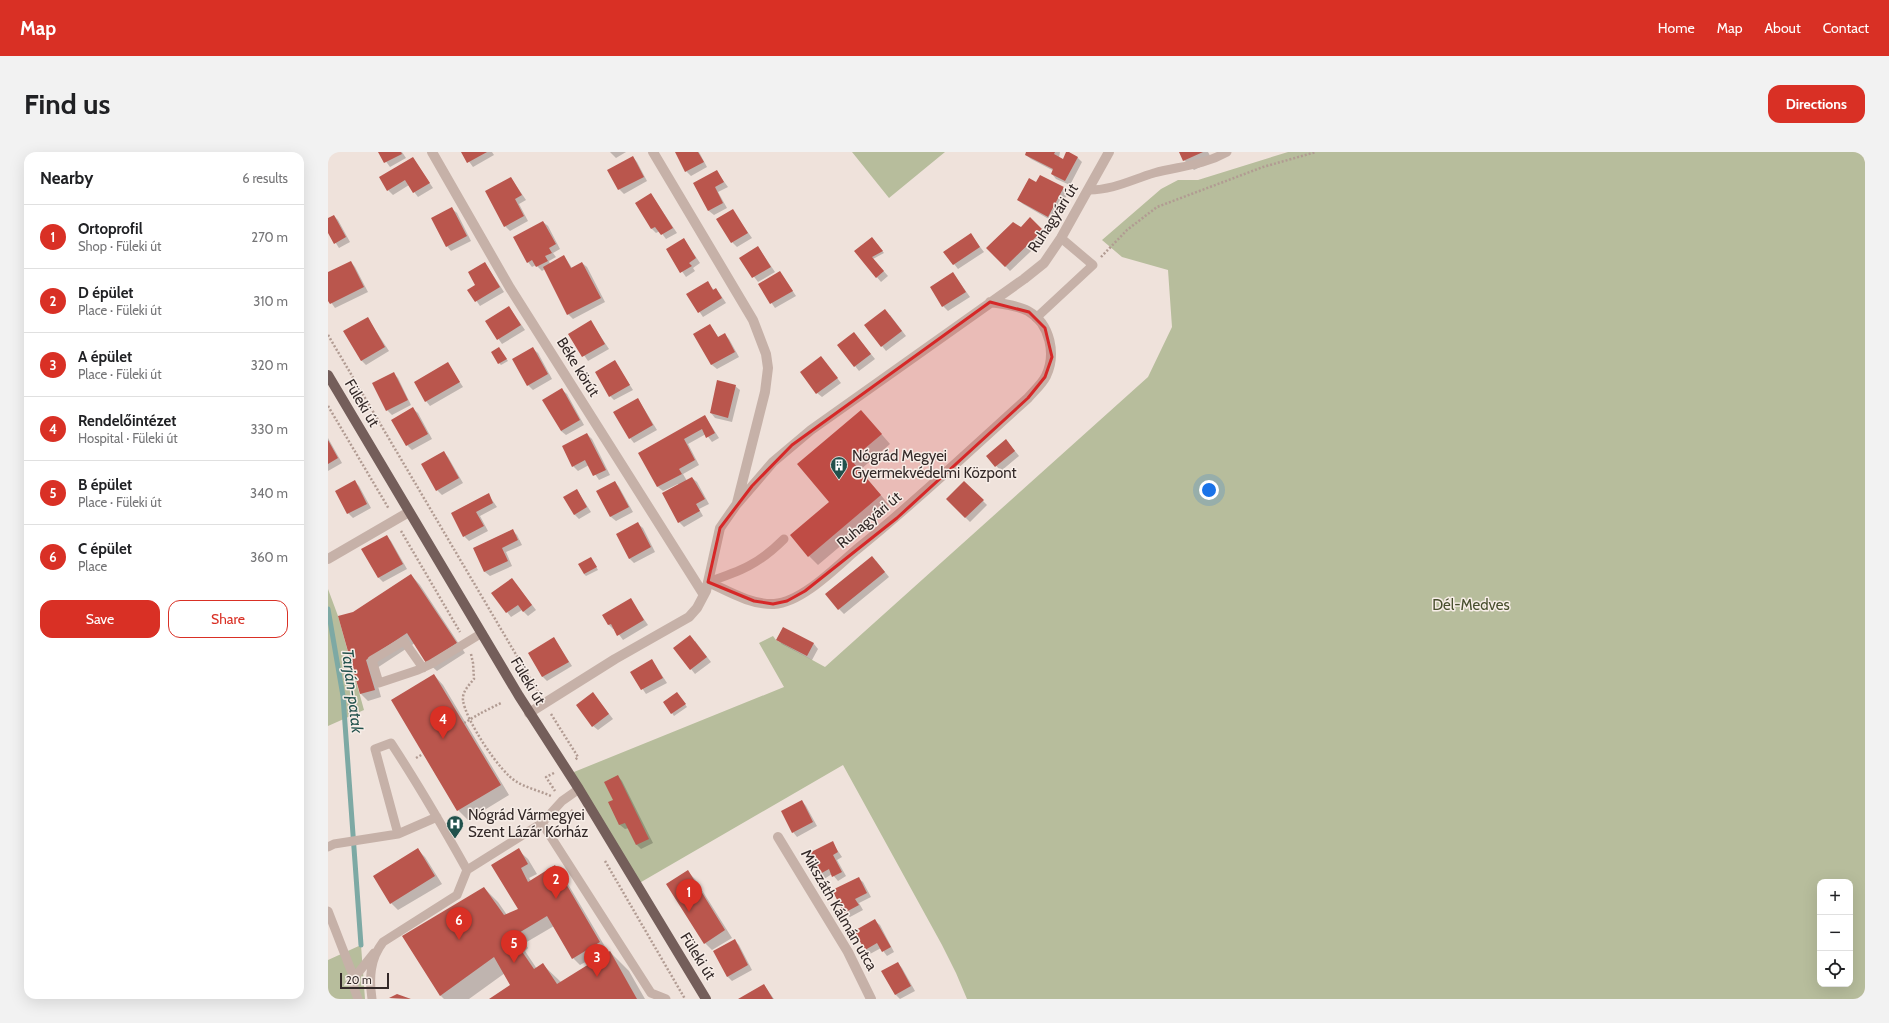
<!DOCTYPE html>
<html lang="en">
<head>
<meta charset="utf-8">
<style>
  body { margin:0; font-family:Cabin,sans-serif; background:#f2f2f2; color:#202124 }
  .controls { position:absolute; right:12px; bottom:12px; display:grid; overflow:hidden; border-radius:8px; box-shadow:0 4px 16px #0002 }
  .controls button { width:36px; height:36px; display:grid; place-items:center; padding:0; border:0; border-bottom:1px solid #e0e0e0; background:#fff; color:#202124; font:20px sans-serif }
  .scale { position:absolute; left:12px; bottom:10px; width:49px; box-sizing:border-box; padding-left:4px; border:2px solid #332928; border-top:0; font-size:11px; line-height:14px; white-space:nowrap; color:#332928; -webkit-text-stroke:3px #f7ede7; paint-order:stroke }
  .you { position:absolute; left:881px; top:338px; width:14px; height:14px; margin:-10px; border:3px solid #fff; border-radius:50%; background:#1a73e8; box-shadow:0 0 0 6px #1a73e833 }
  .badge { display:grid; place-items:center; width:26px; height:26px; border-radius:50%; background:#d93025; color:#fff; font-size:13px; font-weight:700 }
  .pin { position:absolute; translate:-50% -33px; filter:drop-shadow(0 1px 2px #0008) }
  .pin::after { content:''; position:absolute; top:21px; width:14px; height:12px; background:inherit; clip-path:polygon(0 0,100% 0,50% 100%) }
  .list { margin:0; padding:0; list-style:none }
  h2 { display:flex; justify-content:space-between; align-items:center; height:52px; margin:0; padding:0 16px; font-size:17px }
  h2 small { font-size:13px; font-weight:400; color:#757577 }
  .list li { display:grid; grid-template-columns:26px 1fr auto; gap:12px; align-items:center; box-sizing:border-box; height:64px; padding:0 16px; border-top:1px solid #e0e0e0 }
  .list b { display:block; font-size:15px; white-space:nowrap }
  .list p { margin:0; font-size:13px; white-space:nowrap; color:#757577 }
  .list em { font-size:13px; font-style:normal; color:#757577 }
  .actions { display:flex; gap:8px; padding:12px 16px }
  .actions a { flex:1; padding:9px 0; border:1px solid #d93025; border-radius:12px; text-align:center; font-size:14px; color:#d93025 }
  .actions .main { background:#d93025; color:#fff }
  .icon { flex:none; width:22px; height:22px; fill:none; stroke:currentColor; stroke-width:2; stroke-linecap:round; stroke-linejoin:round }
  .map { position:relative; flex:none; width:1537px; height:847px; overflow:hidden; border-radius:12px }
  header { display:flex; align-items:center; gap:24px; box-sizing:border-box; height:56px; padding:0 20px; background:#d93025; color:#fff }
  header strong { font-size:19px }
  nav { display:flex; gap:22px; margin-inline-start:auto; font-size:14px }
  .intro { display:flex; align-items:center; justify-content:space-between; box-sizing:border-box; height:96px; padding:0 24px }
  h1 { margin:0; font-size:28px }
  .button { padding:10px 18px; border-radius:12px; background:#d93025; color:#fff; font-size:14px; font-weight:700 }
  main { display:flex; gap:24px; padding:0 24px }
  aside { flex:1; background:#fff; border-radius:12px; box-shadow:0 4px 16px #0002 }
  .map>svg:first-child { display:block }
  .green { fill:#b7bd9c; fill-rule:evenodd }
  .shadow { fill:#0003 }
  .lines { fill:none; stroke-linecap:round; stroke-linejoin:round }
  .stream { stroke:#7da9a4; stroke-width:5 }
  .building { fill:#ba564d }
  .path { stroke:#b19b92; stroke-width:2.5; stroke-dasharray:2 2; stroke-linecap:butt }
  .service { stroke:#c6b1a8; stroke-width:9 }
  .minor { stroke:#c6b1a8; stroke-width:10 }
  .primary { stroke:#745e5a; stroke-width:10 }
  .path-bridge { stroke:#b19b92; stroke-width:2.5; stroke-dasharray:2 2; stroke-linecap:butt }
  .marked { fill:#d62828; fill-opacity:0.2; stroke:#d62828; stroke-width:3; stroke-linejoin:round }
  .labels { text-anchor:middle; stroke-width:3; stroke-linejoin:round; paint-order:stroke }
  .street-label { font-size:15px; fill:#332928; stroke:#f7ede7 }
  .poi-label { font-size:15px; fill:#332928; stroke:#f7ede7; text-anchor:start }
  .park-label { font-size:15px; fill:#484f2e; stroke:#f7ede7 }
  .water-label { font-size:16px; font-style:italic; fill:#21514c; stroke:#f7ede7 }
</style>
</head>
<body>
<header>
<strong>Map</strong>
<nav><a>Home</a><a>Map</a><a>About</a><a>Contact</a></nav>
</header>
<div class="intro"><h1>Find us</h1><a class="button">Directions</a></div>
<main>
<aside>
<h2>Nearby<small>6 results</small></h2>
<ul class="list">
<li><span class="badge">1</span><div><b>Ortoprofil</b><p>Shop · Füleki út</p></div><em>270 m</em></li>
<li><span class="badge">2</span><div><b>D épület</b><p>Place · Füleki út</p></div><em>310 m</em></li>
<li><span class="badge">3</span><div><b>A épület</b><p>Place · Füleki út</p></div><em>320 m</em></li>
<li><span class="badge">4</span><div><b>Rendelőintézet</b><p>Hospital · Füleki út</p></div><em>330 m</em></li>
<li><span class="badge">5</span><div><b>B épület</b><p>Place · Füleki út</p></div><em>340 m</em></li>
<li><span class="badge">6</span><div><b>C épület</b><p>Place</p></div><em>360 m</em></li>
</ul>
<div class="actions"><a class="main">Save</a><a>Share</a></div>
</aside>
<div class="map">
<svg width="1537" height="847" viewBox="0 0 1537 847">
  <rect width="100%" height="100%" fill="#efe2db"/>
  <path class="green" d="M524 0H617L561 46Z
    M960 0H1537V847H639L628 821 614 793 515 613 308 733 241 622 456 535 431 491 445 484 448 488 497 515 820 225 844 175 840 118 794 105 774 88 833 37 850 28H870ZM1492 730H1522V832H1492Z
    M0 437 10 464 36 558 0 574Z
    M33 793 37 847H0V808Z"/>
  <path class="shadow" d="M51 0H74L78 6 62 15Z
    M134 0H164L166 3 145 15Z
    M282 0H298L288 6Z
    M348 0H371L379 15 363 24 358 19Z
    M700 0H732L731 6 735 8 749 5 754 10 742 33 728 27 724 22 726 19 703 7 698 3Z
    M853 0H880L885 9 866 18 856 8Z
    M305 5 309 10 319 29 296 42 291 37Z
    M85 6 105 36 90 45 81 33 65 43 60 38Z
    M389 20 400 35 390 40 399 56 386 63 381 59 367 32Z
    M183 26 198 48 191 52 200 69 182 79 177 74Z
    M708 31 735 36 740 41 724 69 695 52 690 48Z
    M323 42 349 81 338 87 332 79 328 81 324 77 308 51Z
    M124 57 129 61 143 89 123 99 119 94Z
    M404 58 424 86 409 95 404 90Z
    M6 64 10 68 22 90 11 96 0 79V67Z
    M702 67 719 84 682 119 660 96 693 76Z
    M215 70 220 74 232 97 225 101 228 105 221 109 222 112 236 104 244 116 254 111 259 115 277 150 245 167 240 162 217 117 214 119 208 113 204 115 200 110Z
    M642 82 656 100 630 117 626 112Z
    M356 87 372 111 365 116 367 119 358 125 339 98Z
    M546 88 556 101 545 107 560 124 553 130 527 99Z
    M430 95 447 120 430 130 412 106Z
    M23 110 27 115 40 140 7 156 0 146V121Z
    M157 111 176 140 152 154 141 138 149 133Z
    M452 120 468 144 447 156 431 133Z
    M625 121 642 145 620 159 615 154Z
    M379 131 386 138 388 137 392 142 398 151 375 165 360 143Z
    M181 155 197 178 174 192 158 169Z
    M562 163 578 184 558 199 537 173Z
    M40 167 61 199 38 213 33 208Z
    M263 170 281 197 260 209 242 183Z
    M382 173 391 186 397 183 401 187 411 205 389 217 384 213 366 182Z
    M526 181 547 207 531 219 527 214Z
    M171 196 180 209 173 213 171 211Z
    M205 197 210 201 224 227 205 238 200 233Z
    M493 205 513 231 494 245 489 241Z
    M287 210 305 238 286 248 282 244Z
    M120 212 135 235 102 254 98 249Z
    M65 221 70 226 83 253 64 263 59 258Z
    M407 234 412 238 404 270 387 266 383 261Z
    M234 238 239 242 256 273 238 283 233 279Z
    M310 247 329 278 306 291 302 286Z
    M85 257 90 261 104 287 84 298 79 293 65 268Z
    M377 264 391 286 384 290 378 282 360 292 371 313 355 322 359 329 364 326 369 330 381 352 371 357 375 364 356 375 351 370 335 342 351 333 350 332 335 339 330 335 311 301Z
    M542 269 562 292 532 318 561 353 490 413 481 404 502 350 470 312Z
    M259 282 264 287 282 323 271 328 261 313 250 319 245 314Z
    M0 286 14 311 0 319Z
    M682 293 691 304 673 319 659 304Z
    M115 300 120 305 135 331 114 343 109 338 94 312Z
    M27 330 31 334 43 356 25 366 20 361Z
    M287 330 291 335 305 360 288 369 283 365 270 339Z
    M636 330 659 353 642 370 619 347Z
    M249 338 263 360 251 367 246 362Z
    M160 342 169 355 152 364 160 379 141 389 136 384 124 361Z
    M310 372 315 376 327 400 306 411 301 406Z
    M184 378 189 383 194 393 178 400 184 414 162 424 157 420 146 396Z
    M59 384 63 389 79 417 55 430 51 426Z
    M263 406 270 418 258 424 256 422Z
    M548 409 561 425 516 462 511 457Z
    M83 423 92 433 137 501 109 519 99 510 87 491 49 516 44 512 53 545 40 549 33 542 25 461Z
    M188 432 208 458 200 464 194 458 183 465 164 441Z
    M303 448 320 473 295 488 287 477H285L281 473 275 464Z
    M455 476 486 492 490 497 484 508 454 492 449 487Z
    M226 486 244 514 219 529 214 524Z
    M367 489 383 510 367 522 363 517Z
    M324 508 339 531 318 542 303 520Z
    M106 523 115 533 181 643 140 668 130 658 64 548Z
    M265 541 285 567 270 578 265 574Z
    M349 541 359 555 346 564 336 550Z
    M290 624 294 629 325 691 313 697 309 693 301 676 297 677 292 673 281 651 287 648Z
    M474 649 478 654 489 674 469 685 465 680Z
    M504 690 514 705 509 708 518 724 510 729 504 722 496 727 491 722Z
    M90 698 97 705 114 732 70 758 63 751Z
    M190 698 200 707 209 722 201 726 203 729 227 715 234 722 279 798 252 813 245 806 226 774 197 791 200 796 197 799 209 817 215 813 234 831 282 800 301 819 317 847H164L184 833 177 821 141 847H116L113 844 76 784 156 736 170 750 179 763 191 757Z
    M360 720 367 727 404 786 384 798 377 791Z
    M530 726 535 730 543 745 531 751 535 758 522 765 517 761 505 739Z
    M547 769 552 773 566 800 559 804 553 796 542 802 537 797Z
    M407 789 411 793 424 818 404 829 399 824Z
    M570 811 574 816 587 839 572 847 567 842Z
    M436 833 446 847H412Z
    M69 843 81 847 62 846Z"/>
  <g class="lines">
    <path class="stream" d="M0 457 15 544 33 793"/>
  </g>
  <path class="building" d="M50 0H73L74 2 56 11Z
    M133 0H159L139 11Z
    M347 0H370L376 10 357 20Z
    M698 0H727L726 2 735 7 738 0H741L750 5 737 29 723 22 725 17 697 3Z
    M851 0H875L855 9Z
    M305 4 316 25 290 38 279 18Z
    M85 5 102 31 85 41 77 28 59 39 51 25Z
    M389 18 396 30 387 35 395 51 380 59 365 31Z
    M712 23 736 35 720 65 689 48 701 26 708 30Z
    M183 25 194 43 187 47 196 64 176 75 157 39Z
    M323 41 345 76 333 83 327 75 323 77 307 51Z
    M124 55 139 84 118 95 103 66Z
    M405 57 420 81 403 91 388 67Z
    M6 63 18 85 6 92 0 81V66Z
    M702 65 715 78 677 115 658 96 685 70 693 75Z
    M215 69 228 92 221 96 224 101 217 104 220 109 208 115 204 108 199 111 185 85Z
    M643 81 652 95 625 113 615 100Z
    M544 85 555 99 544 105 556 119 548 126 526 99Z
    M356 86 368 106 361 111 364 114 352 121 338 97Z
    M430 94 443 115 424 126 411 106Z
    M236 103 243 116 254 110 273 146 239 163 215 115Z
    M23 109 36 135 2 152 0 149V120Z
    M157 110 172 135 147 150 139 138 147 133 140 120Z
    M452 119 465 139 442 152 430 132Z
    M625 120 638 140 614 155 602 135Z
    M380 129 385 138 388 136 394 146 370 161 358 142Z
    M181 154 193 173 169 188 157 169Z
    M557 157 574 179 553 195 536 173Z
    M40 165 57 195 33 209 15 179Z
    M263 168 277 192 254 205 240 182Z
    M382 172 390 185 397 181 407 200 383 213 365 182Z
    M526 180 543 202 526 215 509 193Z
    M171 195 179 207 170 212 163 200Z
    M205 195 220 222 199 234 184 207Z
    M493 204 510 226 488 242 472 220Z
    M287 208 302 233 281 245 267 220Z
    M120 210 132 230 97 250 86 230Z
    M66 220 80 248 58 259 44 231Z
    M389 228 408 233 400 266 382 261Z
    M234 236 252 268 233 279 214 248Z
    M310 246 325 273 301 287 285 260Z
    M85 255 100 282 78 294 63 268Z
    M533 258 554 282 523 308 553 343 480 405 462 383 501 350 469 312Z
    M377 263 387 281 378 286 374 277 356 287 367 308 351 317 354 322 329 335 310 301Z
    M259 281 278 318 265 324 257 308 244 315 234 294Z
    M678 287 687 299 667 315 658 304Z
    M0 288 10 306 0 312Z
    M116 299 131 326 108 339 93 312Z
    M364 325 377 347 368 352 372 359 350 371 334 341Z
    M27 328 39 352 19 362 7 339Z
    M287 329 301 355 282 365 268 339Z
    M636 329 656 348 637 366 618 347Z
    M249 337 259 355 246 363 235 345Z
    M161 341 165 351 148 360 156 374 135 385 123 361Z
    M310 370 323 395 301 407 288 382Z
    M185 377 190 388 174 396 180 409 156 420 145 396Z
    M59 383 75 412 50 426 33 397Z
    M544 404 557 420 510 458 497 442Z
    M263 405 269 415 256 422 250 412Z
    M83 422 129 491 98 511 79 481 38 508 47 538 32 542 10 464 25 460Z
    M184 426 204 453 195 460 190 453 178 461 163 441Z
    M303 446 316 468 289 484 283 472 280 473 274 463Z
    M455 475 486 491 479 504 448 488Z
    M362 483 379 505 362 518 345 496Z
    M226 485 241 510 214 525 200 501Z
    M324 507 335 526 313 538 302 520Z
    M106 522 173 633 129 659 63 548Z
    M265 540 281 562 264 575 248 553Z
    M349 540 358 552 343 562 335 550Z
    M290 623 321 687 308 693 297 671 291 673 280 650 285 648 276 630Z
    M474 648 485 670 464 681 453 659Z
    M505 689 510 700 505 703 514 720 504 725 501 717 490 723 479 702Z
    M90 696 107 724 62 752 45 724Z
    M191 696 200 712 193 716 200 730 227 713 272 790 244 807 219 764 184 785 206 817 215 811 229 832 282 799 309 847H161L182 833 166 805 112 844 74 784 156 735 176 763 190 757 163 713Z
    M360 718 397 778 376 792 338 732Z
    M531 725 539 741 527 747 531 753 516 761 504 738Z
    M547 767 563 795 554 800 549 791 537 798 526 779Z
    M407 787 420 813 399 825 385 799Z
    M570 810 583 834 567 843 553 819Z
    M436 832 445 847H410Z
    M69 842 83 847 61 846Z"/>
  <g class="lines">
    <path class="path" d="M773 105 799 78 829 55 935 15 988 0
      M0 183 210 540
      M0 254 61 357
      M73 379 132 480
      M143 502 145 511 146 527C141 533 134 540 135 548 137 567 172 621 189 630 199 636 212 639 223 644
      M153 561 173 551
      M223 562 250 605 247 608
      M88 606 95 602
      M226 621 218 625 227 639
      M243 658 251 665
      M277 709 357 847"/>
    <path class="service" d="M761 38C785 38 803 28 826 21 852 14 874 14 899 0
      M708 166 765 113 733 86
      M380 430C413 419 431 412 456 387
      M95 516 76 489 44 508 51 531 90 518 103 512 154 481
      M109 665 70 682 47 597 63 591C90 632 115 675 139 718L214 671 234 649 251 637
      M214 671 323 841 338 847
      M0 695 6 692 70 682
      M0 759 26 826
      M30 847 26 836V826L46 801
      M44 847C41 826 42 807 55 790L129 743 139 718"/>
    <path class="minor" d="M104 0 182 136 376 443
      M325 0 425 168 438 202 440 216 437 240 409 351
      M0 407 81 360
      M380 430C400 439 423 453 446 452 474 450 507 416 528 398 588 350 643 297 700 246 706 239 714 232 718 224 728 203 723 172 700 159 689 153 675 152 662 150
      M201 561 287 507 361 465 369 456 378 439 392 376 408 353 445 310 483 278 696 127 716 111 733 86 781 0
      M450 685 520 800 543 847"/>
    <path class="primary" d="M0 223 191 544 251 637 378 847"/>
    <path class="path-bridge" d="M136 571 153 561"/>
  </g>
  <path class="marked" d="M662 150 701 160 717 176 724 205 717 225 700 246 569 366 477 439 459 449 445 452 426 449 380 430 392 376 424 334 464 293Z"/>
  <defs>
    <g id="building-pin" transform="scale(0.9)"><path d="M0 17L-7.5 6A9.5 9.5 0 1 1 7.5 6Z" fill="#21514c" stroke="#f7ede7"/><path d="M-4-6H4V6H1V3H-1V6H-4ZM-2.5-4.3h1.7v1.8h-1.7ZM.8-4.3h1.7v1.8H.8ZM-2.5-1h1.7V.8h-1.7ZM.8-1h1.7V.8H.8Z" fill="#fff"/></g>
    <g id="hospital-pin" transform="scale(0.9)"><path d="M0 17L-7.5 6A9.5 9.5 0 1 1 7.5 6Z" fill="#21514c" stroke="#f7ede7"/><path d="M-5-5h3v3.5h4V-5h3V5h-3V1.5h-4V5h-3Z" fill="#fff"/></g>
  </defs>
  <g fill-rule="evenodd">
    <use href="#building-pin" x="511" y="313"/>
    <use href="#hospital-pin" x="127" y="672"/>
  </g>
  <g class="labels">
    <g class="street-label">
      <text transform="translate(725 66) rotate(-57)" y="5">Ruhagyári út</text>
      <text transform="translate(250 215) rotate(58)" y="5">Béke körút</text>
      <text transform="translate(34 251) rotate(59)" y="5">Füleki út</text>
      <text transform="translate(541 368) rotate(-40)" y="5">Ruhagyári út</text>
      <text transform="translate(200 529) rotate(59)" y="5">Füleki út</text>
      <text transform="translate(511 758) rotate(60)" y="5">Mikszáth Kálmán utca</text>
      <text transform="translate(370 804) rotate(58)" y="5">Füleki út</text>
    </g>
    <g class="poi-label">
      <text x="524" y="309">Nógrád Megyei<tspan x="524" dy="17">Gyermekvédelmi Központ</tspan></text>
      <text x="140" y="668">Nógrád Vármegyei<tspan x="140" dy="17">Szent Lázár Kórház</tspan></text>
    </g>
    <g class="park-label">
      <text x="1143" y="458">Dél-Medves</text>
    </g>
    <g class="water-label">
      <text transform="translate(25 539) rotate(83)" y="6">Tarján-patak</text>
    </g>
  </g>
</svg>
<div class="controls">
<button>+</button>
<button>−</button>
<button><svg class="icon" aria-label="locate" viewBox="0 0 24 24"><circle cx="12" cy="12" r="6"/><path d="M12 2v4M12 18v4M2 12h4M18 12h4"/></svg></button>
</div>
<div class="scale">20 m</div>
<div class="you"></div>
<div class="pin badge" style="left:361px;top:760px">1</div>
<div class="pin badge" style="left:228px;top:747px">2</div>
<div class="pin badge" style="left:269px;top:825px">3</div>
<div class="pin badge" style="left:115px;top:587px">4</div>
<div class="pin badge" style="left:186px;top:811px">5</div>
<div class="pin badge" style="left:131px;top:788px">6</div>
</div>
</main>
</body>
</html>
